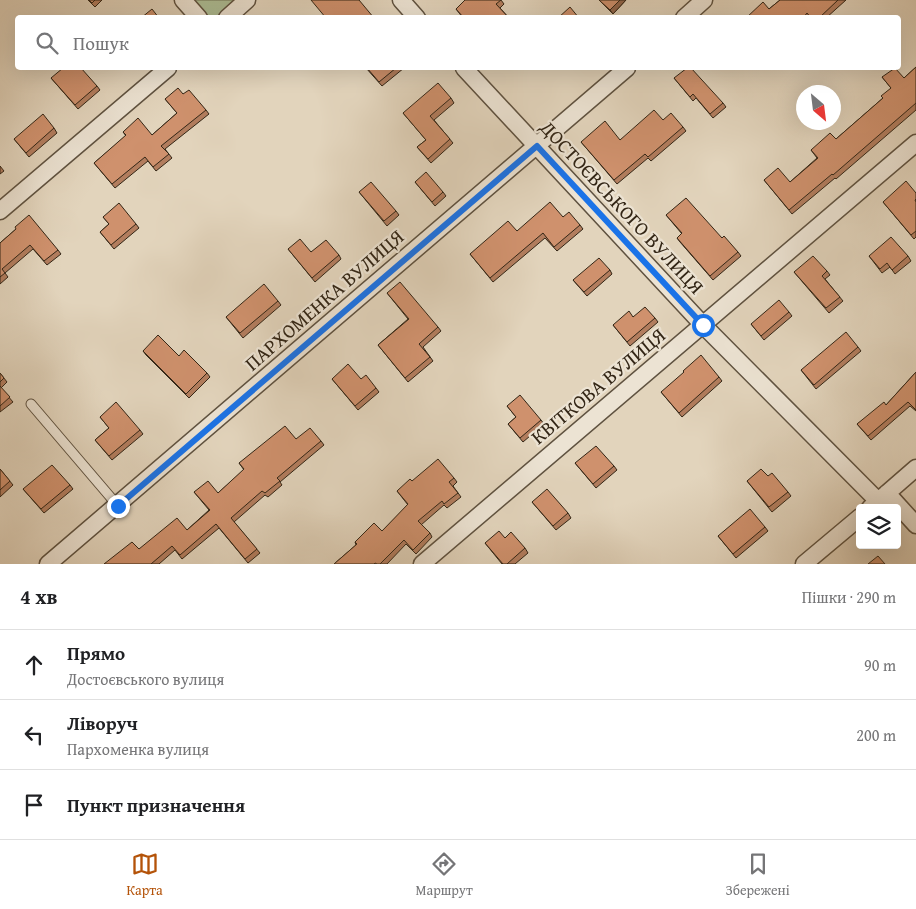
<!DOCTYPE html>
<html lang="uk">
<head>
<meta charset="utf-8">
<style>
  body { margin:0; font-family:"Gentium Book Plus",serif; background:#f2f2f2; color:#202124 }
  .controls { position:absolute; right:15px; bottom:15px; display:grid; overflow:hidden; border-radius:5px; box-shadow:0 5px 20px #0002 }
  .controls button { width:45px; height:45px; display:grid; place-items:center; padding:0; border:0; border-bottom:1px solid #e0e0e0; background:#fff; color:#202124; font:25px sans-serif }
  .compass { position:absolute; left:796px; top:85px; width:45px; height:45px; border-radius:50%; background:#fff; box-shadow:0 5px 20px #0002; rotate:152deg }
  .stop { position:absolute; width:15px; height:15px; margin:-11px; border:4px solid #1a73e8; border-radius:50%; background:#fff }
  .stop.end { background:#1a73e8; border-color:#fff; box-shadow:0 1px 5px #0008 }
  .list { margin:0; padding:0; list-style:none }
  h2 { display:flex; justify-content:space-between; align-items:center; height:65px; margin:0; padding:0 20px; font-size:21px }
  h2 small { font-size:16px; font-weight:400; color:#757577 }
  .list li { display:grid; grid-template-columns:32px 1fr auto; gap:15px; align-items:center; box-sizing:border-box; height:70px; padding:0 20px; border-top:1px solid #e0e0e0 }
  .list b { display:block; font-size:19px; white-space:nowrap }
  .list p { margin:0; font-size:16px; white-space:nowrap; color:#757577 }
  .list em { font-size:16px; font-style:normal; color:#757577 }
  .icon { flex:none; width:28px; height:28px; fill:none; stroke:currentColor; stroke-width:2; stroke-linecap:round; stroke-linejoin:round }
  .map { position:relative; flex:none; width:916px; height:564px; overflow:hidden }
  .search { position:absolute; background:#fff; box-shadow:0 5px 20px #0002; left:15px; right:15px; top:15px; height:55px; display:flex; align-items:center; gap:12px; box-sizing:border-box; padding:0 18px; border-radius:5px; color:#757577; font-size:19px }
  .sheet { height:275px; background:#fff }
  nav { display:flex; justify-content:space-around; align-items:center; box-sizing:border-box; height:70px; border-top:1px solid #e0e0e0; background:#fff; font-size:14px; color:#757577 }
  nav a { display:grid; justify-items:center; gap:2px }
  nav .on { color:#b45309 }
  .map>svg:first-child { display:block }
  .green { fill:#adbe96; stroke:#707256 }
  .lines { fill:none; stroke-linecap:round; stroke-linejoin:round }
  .service-casing { stroke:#5f5240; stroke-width:11 }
  .minor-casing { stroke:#5f5240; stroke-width:19 }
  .service { stroke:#ece3d3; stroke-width:9 }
  .minor { stroke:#ece3d3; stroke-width:16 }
  .wall { fill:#b27d5e; stroke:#332616 }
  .shaded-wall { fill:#91664c; stroke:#332616 }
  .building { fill:#cf916d; stroke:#332616 }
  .route { stroke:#1a73e8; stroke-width:6 }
  .labels { text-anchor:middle; stroke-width:4.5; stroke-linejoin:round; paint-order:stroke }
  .street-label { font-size:20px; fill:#332616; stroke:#ece3d3 }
</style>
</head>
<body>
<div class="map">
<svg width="916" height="564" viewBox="0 0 916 564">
  <rect width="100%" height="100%" fill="#e2d4bc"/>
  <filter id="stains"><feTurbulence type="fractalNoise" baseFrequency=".004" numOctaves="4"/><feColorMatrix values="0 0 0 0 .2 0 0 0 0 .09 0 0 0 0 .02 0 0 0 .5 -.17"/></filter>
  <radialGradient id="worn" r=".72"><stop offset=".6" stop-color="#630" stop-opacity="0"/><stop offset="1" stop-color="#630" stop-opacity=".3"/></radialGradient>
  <path class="green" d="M188 0H241L220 18 205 17Z"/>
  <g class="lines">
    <g class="service-casing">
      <path id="service" d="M31 404 118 506"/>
    </g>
    <g class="minor-casing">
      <path id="minor" d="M183 0 199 18
        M401 0 417 18
        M227 18 247 0
        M684 18 704 0
        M464 68 703 325 878 501
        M0 211 168 68
        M887 493 916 525
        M870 508 916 468
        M48 564 627 68
        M422 564 916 143
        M804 564 860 517"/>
    </g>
    <use href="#service" class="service"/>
    <use href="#minor" class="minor"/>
  </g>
  <path class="wall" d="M88 0H102L95 7Z
    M501 0 504 4 500 8 509 18H463L456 9Z
    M599 0H626L613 14Z
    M780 0H846L826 18H746L769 9Z
    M916 67V110L836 179 835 178 792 214 764 180 790 182 817 158 811 150 836 139 883 98 891 88 882 77 904 78Z
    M366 68H404L382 86Z
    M51 78 97 86 100 90 78 109Z
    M674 78 723 103 726 107 713 118 696 98 693 101Z
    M183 94 206 110 209 114 165 149 172 158 156 171 148 161 115 188 94 163 126 136 123 132 152 135 177 113 165 99Z
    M451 98 454 103 434 120 453 143 431 163 417 147 426 140 403 113Z
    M663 120 683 127 686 131 651 161 648 158 617 184 581 142 620 140Z
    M54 128 57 133 29 157 14 139Z
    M0 166 4 171 0 174Z
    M415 182 443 192 446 196 435 206Z
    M359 192 396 211 399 215 387 226Z
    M916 193V237L914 239 883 202Z
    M666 215 722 238 738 252 741 256 713 280 680 242 677 238 682 234Z
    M103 217 136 224 139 228 114 249 100 232 109 224Z
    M563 217 580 225 583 229 557 251 545 238 493 282 470 254 517 231Z
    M16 229 58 250 61 254 47 265 33 249 5 273 8 277 0 284V243Z
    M288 249 339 255 341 259 315 282Z
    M869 256H908L911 261 895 274 890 267 882 273Z
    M610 270 612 274 587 296 573 280Z
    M827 271 830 275 825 279 843 301 829 313 794 272Z
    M387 293 438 327 441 331 423 347 433 361 408 382 378 345 408 319Z
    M278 301 281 305 243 338 226 317Z
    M789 312 792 316 764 340 751 324Z
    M633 317 655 318 658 322 630 346 613 325Z
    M858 347 861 351 816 389 801 370Z
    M143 351 179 356 207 373 210 377 189 398 146 355Z
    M916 372V411L910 406 871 440 857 424 886 405Z
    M0 373 7 382 1 388 13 402 0 412Z
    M719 377 722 381 682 417 661 392Z
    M332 379H361L376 388 379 392 358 410Z
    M507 406 541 420 544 424 523 442 508 424 516 417Z
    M100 417 140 430 143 434 112 460 95 440 109 428Z
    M296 439 321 441 324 445 280 482 282 485 268 497 265 495 234 522 260 553 248 563 219 528 182 559 175 550 159 564H104L187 530 209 510 194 492 218 493 244 470 239 463Z
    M575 463 614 466 617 470 596 488Z
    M0 469 13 485 0 497Z
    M768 476 788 492 791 496 772 512 747 481Z
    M454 478 457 482 453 486 461 497 447 508 444 505 421 525 430 533 432 537 416 554 406 544 387 564H334L356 545 355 542 382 531 408 505 397 491 412 481Z
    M70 485 73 489 44 513 23 489Z
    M532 502 568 513 571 518 556 530Z
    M765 527 768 531 736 558 718 536Z
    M505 538 525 548 528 553 515 564H502L485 543Z"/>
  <path class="shaded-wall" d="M620 0H626L613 14 610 10Z"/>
  <path class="building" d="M89 0H95L92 3Z
    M311 0H359L374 18H326Z
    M465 0H501L496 4 509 18H464L456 9Z
    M599 0H620L610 10Z
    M780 0H838L819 18H811L807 13 803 18H746L763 2 769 9Z
    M570 7 579 18H558Z
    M152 9 159 18H141Z
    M916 67V103L833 175 832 174 789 210 764 180 778 168 790 182 818 158 811 150 830 133 836 139 883 98 881 96 891 88 882 77 895 68 904 78Z
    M63 68H81L97 86 75 105 51 78Z
    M367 68H396L379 82Z
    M687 68H691L723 103 710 114 693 94 690 97 674 78Z
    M438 83 451 98 430 116 450 139 428 159 417 147 426 140 403 113Z
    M178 88 183 94 189 90 206 110 161 146 169 154 153 167 145 157 112 184 94 163 126 135 123 132 138 118 152 135 177 113 165 99Z
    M654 110 663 120 671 113 683 127 648 157 645 154 614 180 581 142 605 121 620 140Z
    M43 114 54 128 26 153 14 139Z
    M426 172 443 192 432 202 415 182Z
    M906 181 916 193V199L915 200 916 202V231L911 235 883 202Z
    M371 182 396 211 384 221 359 192Z
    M686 198 722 238 724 236 738 252 710 276 677 238 682 233 666 215Z
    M550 202 563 217 569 212 580 225 554 247 543 233 490 278 470 254 508 221 517 231Z
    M119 203 136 224 111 245 100 232 109 224 103 217Z
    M29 215 58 250 44 261 30 245 2 269 5 273 0 277V243L16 229 15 227Z
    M891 237 908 256 892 270 887 263 880 269 869 256Z
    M300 239 311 252 326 240 339 255 312 278 288 249Z
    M813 256 827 271 822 276 840 297 826 308 794 272Z
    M599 258 610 270 584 292 573 280Z
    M400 282 438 327 419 344 430 357 405 378 378 345 409 319 387 293Z
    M264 284 278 301 240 333 226 317Z
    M779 300 789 312 761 336 751 324Z
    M645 307 655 318 627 342 613 325 629 311 633 317Z
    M846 332 858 347 814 385 801 370Z
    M158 335 179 356 184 350 207 373 186 394 143 351Z
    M701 355 719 377 679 413 661 392 684 372 683 371Z
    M348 364 361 379 366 375 376 388 355 406 332 379Z
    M916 372V410L908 402 868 436 857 424 884 402 886 405Z
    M0 373 4 378 0 382Z
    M0 386 10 397 0 406Z
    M520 395 541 420 520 438 508 424 516 417 507 406Z
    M116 402 140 430 109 456 95 440 109 428 100 417Z
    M285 426 296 439 310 428 321 441 277 478 280 481 265 493 262 491 231 518 257 549 245 559 216 524 180 555 172 546 151 564H104L132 542 139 549 177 518 187 530 210 510 194 492 208 481 218 493 244 469 239 463Z
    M596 446 614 466 593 484 575 463Z
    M438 459 454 478 449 482 458 493 444 504 442 501 418 521 430 533 413 550 404 540 380 564H377L375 563 374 564H334L357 544 355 542 374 523 382 531 408 504 397 491 410 479 412 481Z
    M52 465 70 485 41 509 23 489Z
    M0 469 10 481 0 490Z
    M761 469 768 476 772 473 788 492 769 507 747 481Z
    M547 489 568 513 553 526 532 502Z
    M750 509 765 527 733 554 718 536Z
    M499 531 505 538 511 532 525 548 507 564H503L485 543Z
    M878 556 885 564H868Z"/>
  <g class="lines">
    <path class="route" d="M118 506 537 146 703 325"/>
  </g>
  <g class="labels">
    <g class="street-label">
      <text transform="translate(622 207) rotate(47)" y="7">ДОСТОЄВСЬКОГО ВУЛИЦЯ</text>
      <text transform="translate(324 300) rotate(-41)" y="7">ПАРХОМЕНКА ВУЛИЦЯ</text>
      <text transform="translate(598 386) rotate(-40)" y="7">КВІТКОВА ВУЛИЦЯ</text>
    </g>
  </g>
  <rect width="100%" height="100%" filter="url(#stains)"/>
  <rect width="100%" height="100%" fill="url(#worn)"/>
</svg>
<div class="controls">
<button><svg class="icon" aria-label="layers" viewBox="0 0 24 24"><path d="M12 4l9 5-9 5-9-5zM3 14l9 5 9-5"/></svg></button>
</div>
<svg class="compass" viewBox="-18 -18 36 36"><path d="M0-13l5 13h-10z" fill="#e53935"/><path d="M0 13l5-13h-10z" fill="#757577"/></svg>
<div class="stop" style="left:703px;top:325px"></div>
<div class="stop end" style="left:118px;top:506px"></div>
<div class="search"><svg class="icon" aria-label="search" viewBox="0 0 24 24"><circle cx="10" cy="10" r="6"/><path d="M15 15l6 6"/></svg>Пошук</div>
</div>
<section class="sheet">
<h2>4 хв<small>Пішки · 290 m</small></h2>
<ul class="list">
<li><svg class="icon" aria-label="ahead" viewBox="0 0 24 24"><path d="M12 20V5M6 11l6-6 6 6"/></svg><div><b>Прямо</b><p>Достоєвського вулиця</p></div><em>90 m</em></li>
<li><svg class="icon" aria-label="left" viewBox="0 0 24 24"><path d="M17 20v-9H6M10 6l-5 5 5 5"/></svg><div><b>Ліворуч</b><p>Пархоменка вулиця</p></div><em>200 m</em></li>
<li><svg class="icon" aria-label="arrive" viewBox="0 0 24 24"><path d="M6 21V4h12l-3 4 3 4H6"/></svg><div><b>Пункт призначення</b></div></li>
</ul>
</section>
<nav>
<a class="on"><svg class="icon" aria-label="map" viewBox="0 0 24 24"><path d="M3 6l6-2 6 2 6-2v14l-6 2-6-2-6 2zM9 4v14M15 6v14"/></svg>Карта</a>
<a><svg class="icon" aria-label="directions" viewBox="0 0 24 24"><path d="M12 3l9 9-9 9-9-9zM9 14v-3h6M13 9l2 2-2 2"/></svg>Маршрут</a>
<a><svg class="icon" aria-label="saved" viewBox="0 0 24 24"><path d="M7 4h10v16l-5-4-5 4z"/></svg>Збережені</a>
</nav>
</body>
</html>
